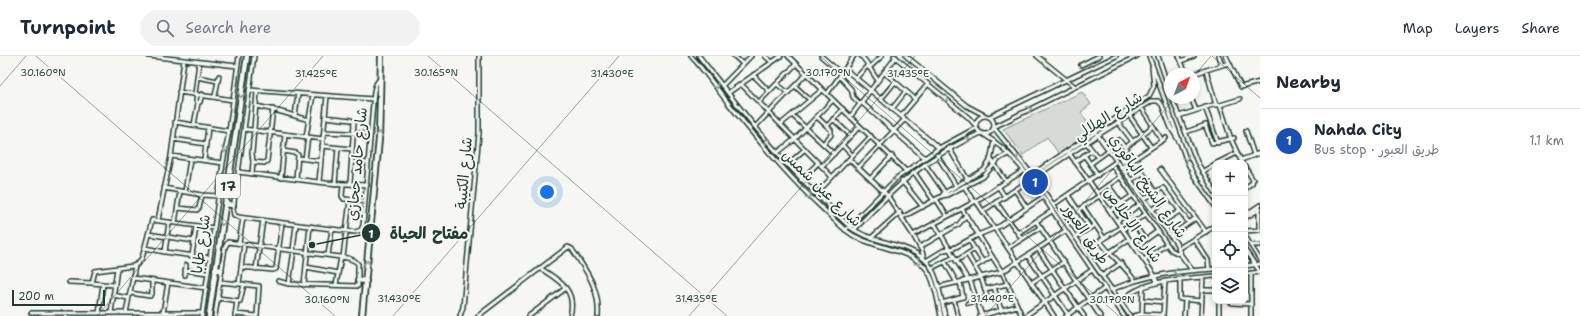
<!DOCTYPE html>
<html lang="en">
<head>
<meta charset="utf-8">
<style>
  body { margin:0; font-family:"Shantell Sans","Playpen Sans Arabic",sans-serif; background:#f2f2f3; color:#1f2937 }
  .controls { position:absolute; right:12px; bottom:12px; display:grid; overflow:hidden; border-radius:8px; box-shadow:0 2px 6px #0003 }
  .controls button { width:36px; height:36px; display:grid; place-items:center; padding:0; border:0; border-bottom:1px solid #e0e1e3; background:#fff; color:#1f2937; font:20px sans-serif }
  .compass { position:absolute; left:1164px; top:12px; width:36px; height:36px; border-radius:50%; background:#fff; box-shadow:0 2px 6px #0003; rotate:41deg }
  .scale { position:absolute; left:12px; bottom:10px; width:93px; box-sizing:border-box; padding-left:4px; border:2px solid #1f3d34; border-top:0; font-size:11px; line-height:14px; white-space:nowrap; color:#1f3d34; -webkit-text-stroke:3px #f6f6f2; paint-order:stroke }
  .you { position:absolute; left:547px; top:136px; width:14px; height:14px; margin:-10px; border:3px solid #fff; border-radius:50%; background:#1a73e8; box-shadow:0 0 0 6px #1a73e833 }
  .badge { display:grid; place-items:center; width:26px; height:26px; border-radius:50%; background:#1f3d34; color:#fff; font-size:13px; font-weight:700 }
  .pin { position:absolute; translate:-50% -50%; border:2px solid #fff; box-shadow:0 1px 4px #0006 }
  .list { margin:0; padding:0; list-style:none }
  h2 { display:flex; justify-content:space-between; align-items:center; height:52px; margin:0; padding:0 16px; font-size:17px }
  h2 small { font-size:13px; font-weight:400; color:#747a83 }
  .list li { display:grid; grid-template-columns:26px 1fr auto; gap:12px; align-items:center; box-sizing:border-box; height:64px; padding:0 16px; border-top:1px solid #e0e1e3 }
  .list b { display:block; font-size:15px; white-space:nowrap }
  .list p { margin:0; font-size:13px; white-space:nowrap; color:#747a83 }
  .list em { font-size:13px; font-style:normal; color:#747a83 }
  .icon { flex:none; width:22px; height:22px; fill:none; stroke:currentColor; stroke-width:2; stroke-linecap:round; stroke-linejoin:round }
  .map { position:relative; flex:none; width:1260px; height:260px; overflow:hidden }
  header { display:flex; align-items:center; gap:24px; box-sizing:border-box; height:56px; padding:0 20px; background:#fff; border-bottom:1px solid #e0e1e3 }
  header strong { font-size:19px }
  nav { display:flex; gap:22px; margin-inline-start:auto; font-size:14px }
  .search { width:280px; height:36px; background:#f2f2f3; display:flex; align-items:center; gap:10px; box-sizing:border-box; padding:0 14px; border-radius:22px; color:#747a83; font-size:15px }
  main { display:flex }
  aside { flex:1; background:#fff }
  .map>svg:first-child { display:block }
  .green { fill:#d6dbd6; stroke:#7a8c85 }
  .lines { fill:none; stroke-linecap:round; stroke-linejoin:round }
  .minor-casing { stroke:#1f3d34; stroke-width:6 }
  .highway-casing { stroke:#1f3d34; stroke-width:8 }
  .minor { stroke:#f6f6f2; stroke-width:3 }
  .highway { stroke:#f6f6f2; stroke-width:4.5 }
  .oneway { stroke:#8a9a93 }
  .ticks { fill:none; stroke:#1f3d34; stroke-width:1; stroke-opacity:0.45 }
  .labels { text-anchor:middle; stroke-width:4; stroke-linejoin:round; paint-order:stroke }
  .shield { fill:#f6f6f2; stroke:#60746d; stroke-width:1 }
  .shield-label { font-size:14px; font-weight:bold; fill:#1f3d34 }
  .street-label { font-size:15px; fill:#1f3d34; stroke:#f6f6f2 }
  .ticks-label { font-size:10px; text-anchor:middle; fill:#1f3d34; stroke:#f6f6f2; stroke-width:4; stroke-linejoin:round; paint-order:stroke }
  .leader { fill:none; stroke:#1f3d34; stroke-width:1.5 }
  .callout-dot { fill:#1f3d34; stroke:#f6f6f2; stroke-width:1.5 }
  .mark-label { font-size:12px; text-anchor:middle; font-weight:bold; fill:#fff }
  .callout-label { font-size:16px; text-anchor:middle; font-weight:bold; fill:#1f3d34; stroke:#f6f6f2; stroke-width:4; stroke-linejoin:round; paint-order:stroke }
</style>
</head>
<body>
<header>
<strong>Turnpoint</strong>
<div class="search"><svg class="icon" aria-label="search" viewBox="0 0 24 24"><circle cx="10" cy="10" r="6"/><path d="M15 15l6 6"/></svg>Search here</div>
<nav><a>Map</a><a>Layers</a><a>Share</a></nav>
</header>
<main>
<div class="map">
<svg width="1260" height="260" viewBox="0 0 1260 260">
  <rect width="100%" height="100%" fill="#f6f6f2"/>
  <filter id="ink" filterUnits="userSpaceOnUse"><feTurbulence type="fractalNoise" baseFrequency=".025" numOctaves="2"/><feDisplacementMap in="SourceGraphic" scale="8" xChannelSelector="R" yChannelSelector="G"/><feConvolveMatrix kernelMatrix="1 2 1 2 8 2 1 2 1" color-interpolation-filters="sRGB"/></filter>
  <g filter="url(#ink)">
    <path class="green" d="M1082 36 1091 48 1081 56 1092 75 1059 98 1047 81 1023 99 1003 73Z"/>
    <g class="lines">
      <g class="minor-casing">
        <path id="minor" d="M149 0 237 10
          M254 0 233 154 234 159 238 161 355 176 361 174 363 169 374 35 376 28 381 21
          M691 0C705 15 716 32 729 48 757 83 787 119 820 150 830 159 840 171 851 178 873 193 919 193 930 219 936 231 938 247 941 260
          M699 0C738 50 776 100 822 143 831 152 840 162 850 171 872 188 909 186 927 206 938 217 941 244 945 260
          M734 0 743 8
          M765 0 772 6
          M788 0 906 115
          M821 0 842 18
          M861 0C869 7 871 17 878 24
          M894 0 969 62 976 70
          M906 0 967 50 986 60
          M1037 0 1074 30
          M1149 0 1186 103 1194 120 1215 150
          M1158 0 1170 36
          M1179 0 1186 18
          M1219 0 1222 9
          M1226 0 1241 31 1260 26
          M1181 5 1194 0
          M1081 9 1099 0
          M869 12 882 0
          M845 13 939 92
          M1206 14 1216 49H1220L1240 43
          M884 16 915 43
          M1193 18 1229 7
          M1194 18 1196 27 1194 30
          M753 19 769 35
          M197 21 218 25
          M840 21 851 33 853 41 860 48
          M856 22 868 9
          M741 28 832 121
          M777 28 788 37
          M722 30 751 0
          M795 30 810 44
          M249 34 373 43
          M179 36 233 44
          M728 37 781 0
          M195 38 199 6
          M827 38 854 0
          M215 40 219 20
          M1172 42 1197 106 1215 136
          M1191 42 1196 54
          M881 43 895 26
          M759 46 796 8
          M861 46 925 102
          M198 47 200 46 202 38
          M1220 49 1231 83 1242 107
          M256 50C274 53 291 59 309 64
          M1141 51 1162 84
          M1205 51 1218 87
          M892 53 906 35
          M792 59 834 98
          M1129 59 1151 91
          M295 60 298 38
          M901 60 928 28
          M1179 60 1216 48
          M976 69a9 9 0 1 1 18 0a9 9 0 1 1-18 0Z
          M325 61 351 64 354 66 350 128
          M817 61 831 74V79L823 88
          M850 61 896 1
          M989 61 1116 0
          M833 63 851 80
          M175 66 229 75
          M1118 66 1133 86
          M781 68 822 34
          M194 69 198 47 196 45 197 38
          M1205 69 1212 87 1234 82
          M827 70 843 53
          M755 71 806 18
          M994 71 1137 0
          M994 72 1034 121 1130 260
          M244 73 323 83
          M1246 75 1254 99
          M324 76 371 78
          M1186 76 1206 69
          M983 78C1019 99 1041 138 1064 172 1084 201 1104 231 1124 260
          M1097 78 1176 187 1181 199 1192 214
          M306 81 313 39
          M173 83 206 88
          M1086 86 1098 102
          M842 89 852 99
          M322 90 352 93
          M1126 91 1153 70
          M949 92 968 124
          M1107 92 1119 84 1134 103
          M283 95 296 97 298 99 296 123
          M777 97 795 83 833 44
          M1069 97 1089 125
          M937 99 956 130
          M1084 99 1098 119
          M171 100 223 107
          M299 102 321 105
          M990 102 1006 125
          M305 103 308 81
          M849 103 887 139 913 179 922 195 924 203
          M204 104 208 72
          M1241 104 1260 97
          M253 106 264 107 267 105 273 53
          M352 106 368 107
          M1075 106 1092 94
          M1217 107 1237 97
          M925 108 946 138
          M1090 108 1109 94
          M787 109 805 93
          M1112 109 1171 194 1181 199
          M822 110 860 70
          M1122 111 1166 82
          M1245 111 1253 124 1252 127 1245 132
          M858 112 905 63
          M1160 113 1206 176
          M238 116 326 127 367 129
          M914 116 934 145
          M1202 116 1215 108
          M252 118 253 106 252 97 257 36
          M1033 118 1149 40 1154 30 1152 11
          M281 122 285 78
          M870 123 892 100
          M801 124 818 107
          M1131 124 1143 117 1155 136
          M902 125 923 151
          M1089 125 1155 220 1157 227
          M319 126 327 40
          M335 128 338 92
          M343 128 342 140 344 143 365 145
          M1108 129 1121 147
          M964 130 974 146
          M998 130 1005 141
          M164 132 202 139 219 140
          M1015 134 1027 152
          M185 136 190 103
          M1097 137 1120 121
          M816 138 871 80
          M1068 139 1090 172
          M942 140 944 137 984 114 990 105 994 85
          M936 143 947 160
          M1144 143 1162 132H1163L1189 167
          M976 145 1054 260
          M996 146 1022 183
          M1053 149 1117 105
          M1259 150V174
          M1083 151 1104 182
          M178 152 197 154 199 152 202 139
          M962 153 1002 216 1022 260
          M1078 154 1099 140
          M1152 154 1170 141
          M983 155 1098 79 1152 45H1158L1162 49 1171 72 1180 87
          M1110 155 1133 139
          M1245 159 1260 149
          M903 161 942 140 947 139 983 121 999 103 1008 98
          M1245 162 1260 153
          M158 164 171 100 184 4
          M1036 165 1100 260
          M1117 165 1139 149
          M1133 166 1145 184
          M175 167 180 135
          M934 167 968 224
          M1161 167 1180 155
          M1123 173 1146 158
          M845 174 898 121 939 92 976 72
          M854 174C895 131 925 101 981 77
          M1245 175 1260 174
          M1018 177 1052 155
          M148 178 194 185
          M913 179 976 145 1023 115
          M1170 180 1196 162
          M1245 180 1260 204
          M1075 181 1095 169
          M871 182 900 156
          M1194 183 1208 204 1209 213
          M969 184 983 206
          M1100 185C1111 200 1124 209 1135 225
          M239 187 243 162
          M1250 189H1260
          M920 191 959 168 966 159
          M1136 191 1158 175
          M145 192 165 196 210 202
          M1008 192 1041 171
          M1179 192 1215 170
          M1038 193 1084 260
          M293 194 296 169
          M1245 194 1260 216
          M1085 195 1121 171
          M165 196 169 166
          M1109 197 1129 183
          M967 198 981 221 987 240 985 242 968 247
          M328 199 332 173
          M192 200 196 170
          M1028 200 1069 260
          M343 201 350 144
          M1144 204 1167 188
          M926 205 944 194 954 192 978 179 1000 170 1043 141
          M956 205 975 193
          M945 206 957 227
          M1245 210 1260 208
          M241 211 273 214 276 213 282 167
          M306 211 338 217
          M975 211 992 200
          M540 212C559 225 577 233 570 260
          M932 212 954 201
          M256 213 263 164
          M185 214 208 217
          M1251 217V260
          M1245 218 1260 216
          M185 219 186 209
          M1102 220 1121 207
          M133 222 206 232
          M1180 223V243L1202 245
          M970 224 982 260
          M69 226 92 227 114 229
          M220 226 259 230 257 260
          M92 227 95 215 133 210 137 208 142 202 152 164 214 172
          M1031 227 1064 206
          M239 228 244 188
          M289 228 294 194
          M304 229 310 170
          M336 229 341 201
          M938 231 1002 216 1065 175
          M994 231 1001 254
          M985 233 1008 228
          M1111 234C1145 219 1179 215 1215 213
          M1203 234H1215
          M130 237 150 240 152 238V225
          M113 239 128 242
          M218 242 240 245 244 228
          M954 244 958 260
          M1143 244 1164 246
          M1229 245 1232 247 1251 248
          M1120 246C1144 222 1183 223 1215 220
          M942 247 963 241 960 226
          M31 257H202
          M99 257 103 228
          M111 257 117 212
          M126 257 135 210
          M163 257 168 227
          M235 258 257 260
          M1142 259 1143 231
          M202 260 223 107 229 75 239 0
          M215 260 225 191 228 186 348 202 355 205 358 208V230L289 228 278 225
          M235 260 237 245
          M460 260 463 251 479 77V0
          M478 260 568 191 572 193C586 215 600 232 598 260
          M529 260 566 232
          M980 260 1017 250
          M1025 260 1092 214
          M1066 260 1105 232
          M1134 260 1142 258 1163 259
          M1163 260 1165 225
          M1184 260 1185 244
          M1201 260 1203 221
          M1219 260V245"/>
      </g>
      <g class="highway-casing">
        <path id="highway" d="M225 148 233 149
          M215 213 221 214
          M358 224 366 225
          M209 260 247 0
          M362 260 379 83 381 0"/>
      </g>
      <use href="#minor" class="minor"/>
      <use href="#highway" class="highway"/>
    </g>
    <defs><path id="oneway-chevron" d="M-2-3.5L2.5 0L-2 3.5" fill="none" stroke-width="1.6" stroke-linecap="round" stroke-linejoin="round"/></defs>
    <g class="oneway">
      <use href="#oneway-chevron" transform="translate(716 30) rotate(54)"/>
      <use href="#oneway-chevron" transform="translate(241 39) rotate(98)"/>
      <use href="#oneway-chevron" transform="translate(946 43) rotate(39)"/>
      <use href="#oneway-chevron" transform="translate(1029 53) rotate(-27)"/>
      <use href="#oneway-chevron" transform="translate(379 78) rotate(-86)"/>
      <use href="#oneway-chevron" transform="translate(967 83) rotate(-25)"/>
      <use href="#oneway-chevron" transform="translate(767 85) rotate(-131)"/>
      <use href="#oneway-chevron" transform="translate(225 94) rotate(101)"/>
      <use href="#oneway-chevron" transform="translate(1019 102) rotate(-130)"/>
      <use href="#oneway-chevron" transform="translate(1186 102) rotate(66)"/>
      <use href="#oneway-chevron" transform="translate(896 123) rotate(141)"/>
      <use href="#oneway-chevron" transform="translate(809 140) rotate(45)"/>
      <use href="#oneway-chevron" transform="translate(222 167) rotate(99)"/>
      <use href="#oneway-chevron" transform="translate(918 206) rotate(35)"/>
      <use href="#oneway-chevron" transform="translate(367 207) rotate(-85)"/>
      <use href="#oneway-chevron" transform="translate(1176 216) rotate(173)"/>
    </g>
  </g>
  <path class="ticks" d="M36 0 335 260M428 0 727 260M820 0 1119 260M1212 0 1260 42M1194 20 1211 0M0 30 26 0M97 260 323 0M393 260 619 0M689 260 915 0M985 260 1175 42"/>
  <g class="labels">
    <rect class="shield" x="216" y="118" width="24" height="24" rx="3"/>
    <g class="shield-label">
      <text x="228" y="135">17</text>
    </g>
    <g class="street-label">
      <text transform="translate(1108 60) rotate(-32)" y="5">شارع الهلالي</text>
      <text transform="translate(357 108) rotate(-85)" y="5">شارع حامد حجازي</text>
      <text transform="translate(464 117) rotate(-85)" y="5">شارع الكتيبة</text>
      <text transform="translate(1148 130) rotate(55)" y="5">شارع الشيخ الباقوري</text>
      <text transform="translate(822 132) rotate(44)" y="5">شارع عين شمس</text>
      <text transform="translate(1133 169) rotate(55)" y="5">شارع الإخلاص</text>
      <text transform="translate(1086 178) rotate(56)" y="5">طريق العبور</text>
      <text transform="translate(201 188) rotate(-82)" y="5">شارع طابا</text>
    </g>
  </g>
  <g class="ticks-label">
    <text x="43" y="20">30.160°N</text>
    <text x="436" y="20">30.165°N</text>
    <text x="828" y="20">30.170°N</text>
    <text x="316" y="21">31.425°E</text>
    <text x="612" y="21">31.430°E</text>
    <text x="908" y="21">31.435°E</text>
    <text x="399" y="246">31.430°E</text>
    <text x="696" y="246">31.435°E</text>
    <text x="992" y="246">31.440°E</text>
    <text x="327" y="247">30.160°N</text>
    <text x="1112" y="247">30.170°N</text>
  </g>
  <path class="leader" d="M312 189L371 177"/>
  <g class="callout-dot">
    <circle cx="312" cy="189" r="4"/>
    <circle cx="371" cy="177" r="10"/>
  </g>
  <g class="mark-label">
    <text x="371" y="182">1</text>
  </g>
  <g class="callout-label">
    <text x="429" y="183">مفتاح الحياة</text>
  </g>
</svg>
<div class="controls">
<button>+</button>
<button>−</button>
<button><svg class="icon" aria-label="locate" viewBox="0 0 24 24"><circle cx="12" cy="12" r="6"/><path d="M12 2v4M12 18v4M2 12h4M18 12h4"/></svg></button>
<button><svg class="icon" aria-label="layers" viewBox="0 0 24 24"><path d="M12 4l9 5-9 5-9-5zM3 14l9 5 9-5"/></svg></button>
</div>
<svg class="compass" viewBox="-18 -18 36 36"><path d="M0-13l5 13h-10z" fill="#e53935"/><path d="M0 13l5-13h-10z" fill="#747a83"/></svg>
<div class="scale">200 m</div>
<div class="you"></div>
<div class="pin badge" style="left:1035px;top:126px;background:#1a4fb4">1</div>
</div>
<aside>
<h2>Nearby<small></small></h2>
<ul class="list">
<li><span class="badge" style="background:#1a4fb4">1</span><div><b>Nahda City</b><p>Bus stop · طريق العبور</p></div><em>1.1 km</em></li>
</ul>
</aside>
</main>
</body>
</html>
